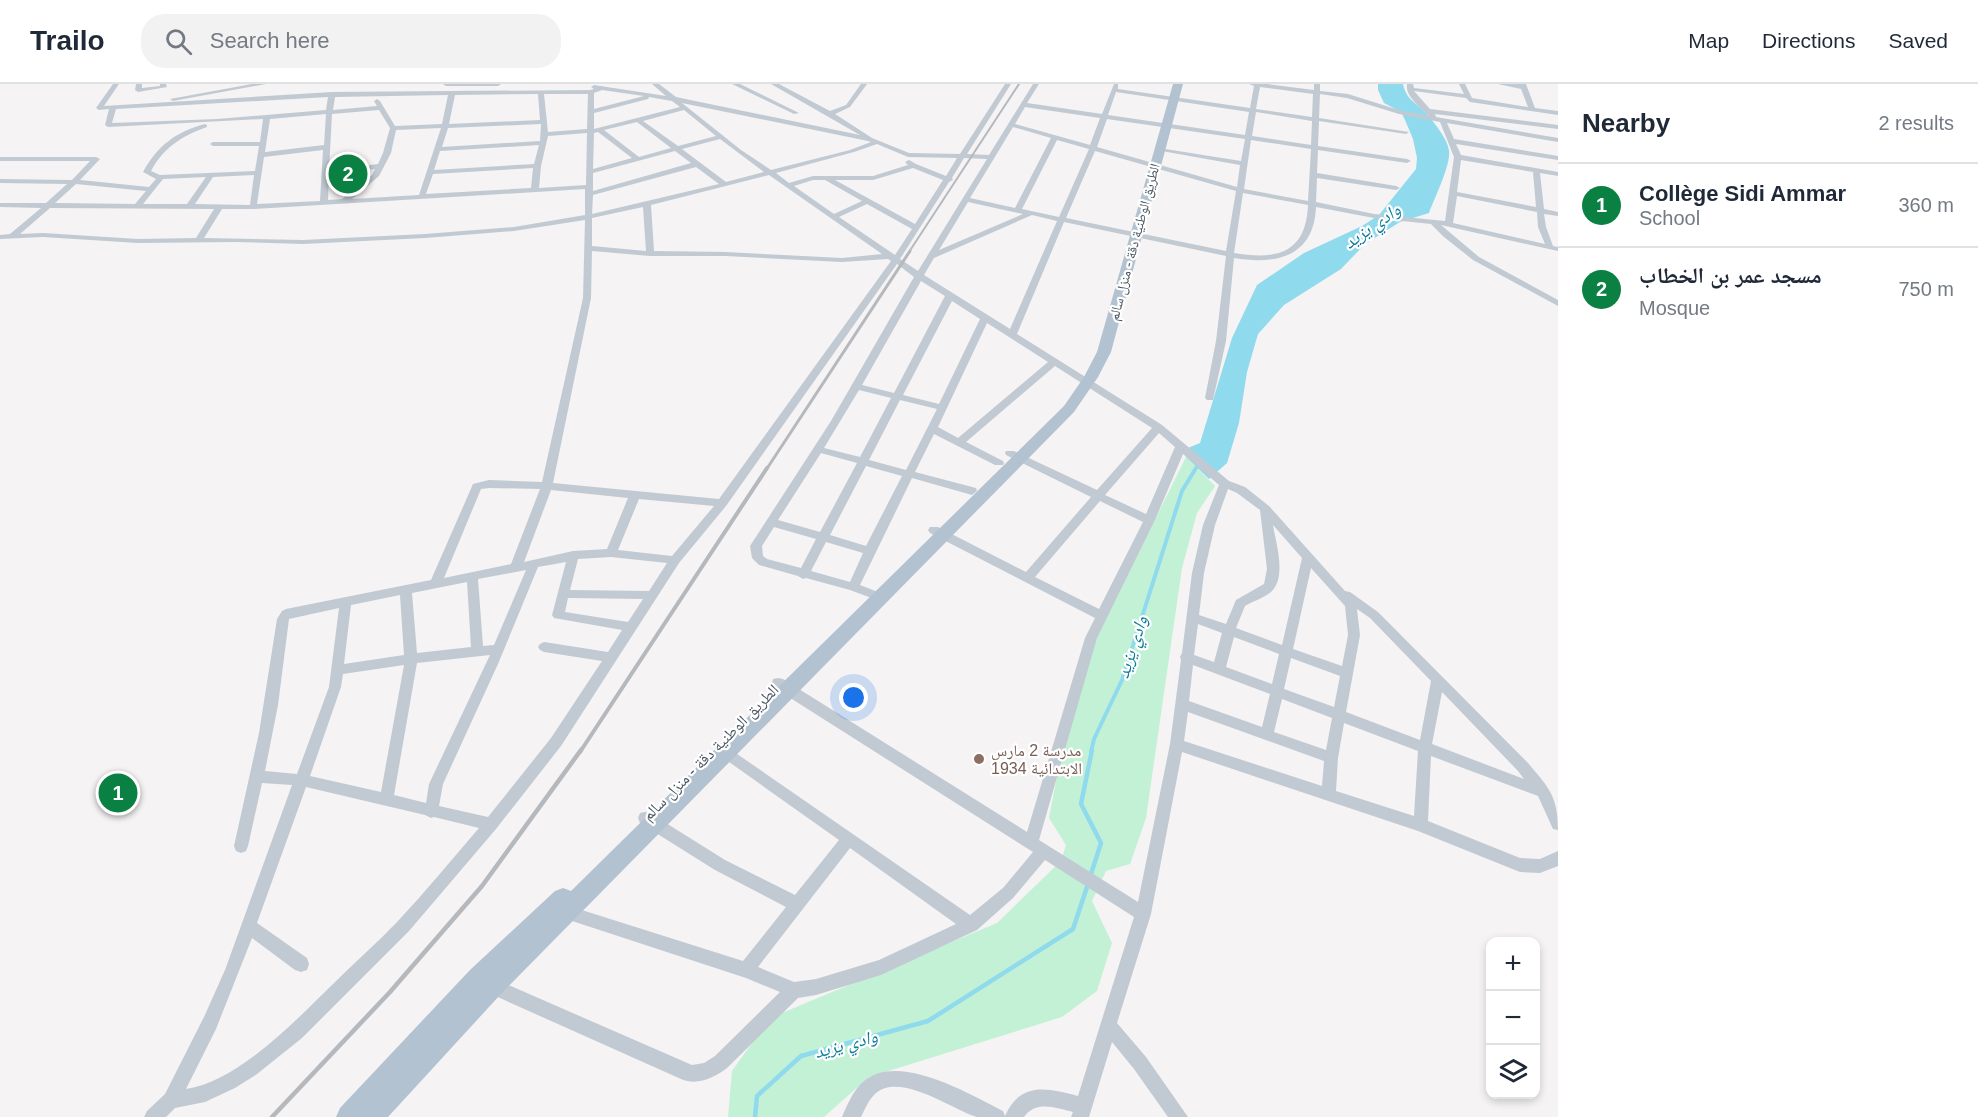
<!DOCTYPE html>
<html lang="en">
<head>
<meta charset="utf-8">
<style>
  body { margin:0; font-family:Helvetica,"Noto Naskh Arabic",sans-serif; background:#f2f2f3; color:#1f2937 }
  .controls { position:absolute; right:18px; bottom:18px; display:grid; overflow:hidden; border-radius:12px; box-shadow:0 3px 9px #0003 }
  .controls button { width:54px; height:54px; display:grid; place-items:center; padding:0; border:0; border-bottom:2px solid #e0e1e3; background:#fff; color:#1f2937; font:30px sans-serif }
  .you { position:absolute; left:854px; top:614px; width:21px; height:21px; margin:-15px; border:4px solid #fff; border-radius:50%; background:#1a73e8; box-shadow:0 0 0 9px #1a73e833 }
  .badge { display:grid; place-items:center; width:39px; height:39px; border-radius:50%; background:#0b8043; color:#fff; font-size:20px; font-weight:700 }
  .pin { position:absolute; translate:-50% -50%; border:3px solid #fff; box-shadow:0 2px 6px #0006 }
  .list { margin:0; padding:0; list-style:none }
  h2 { display:flex; justify-content:space-between; align-items:center; height:78px; margin:0; padding:0 24px; font-size:26px }
  h2 small { font-size:20px; font-weight:400; color:#747a83 }
  .list li { display:grid; grid-template-columns:39px 1fr auto; gap:18px; align-items:center; box-sizing:border-box; height:84px; padding:0 24px; border-top:2px solid #e0e1e3 }
  .list b { display:block; font-size:22px; white-space:nowrap }
  .list p { margin:0; font-size:20px; white-space:nowrap; color:#747a83 }
  .list em { font-size:20px; font-style:normal; color:#747a83 }
  .icon { flex:none; width:33px; height:33px; fill:none; stroke:currentColor; stroke-width:2; stroke-linecap:round; stroke-linejoin:round }
  .map { position:relative; flex:none; width:1558px; height:1033px; overflow:hidden }
  header { display:flex; align-items:center; gap:36px; box-sizing:border-box; height:84px; padding:0 30px; background:#fff; border-bottom:2px solid #e0e1e3 }
  header strong { font-size:28px }
  nav { display:flex; gap:33px; margin-inline-start:auto; font-size:21px }
  .search { width:420px; height:54px; background:#f2f2f3; display:flex; align-items:center; gap:15px; box-sizing:border-box; padding:0 21px; border-radius:24px; color:#747a83; font-size:22px }
  main { display:flex }
  aside { flex:1; background:#fff }
  .map>svg:first-child { display:block }
  .green { fill:#c3f1d5 }
  .water { fill:#90daee }
  .lines { fill:none; stroke-linecap:round; stroke-linejoin:round }
  .stream-far2 { stroke:#90daee; stroke-width:3 }
  .stream-far1 { stroke:#90daee; stroke-width:4 }
  .stream { stroke:#90daee; stroke-width:4.5 }
  .street { fill:#c1cad2; fill-rule:evenodd }
  .primary { fill:#b3c2d1; fill-rule:evenodd }
  .rail-far3 { stroke:#b5b8bd; stroke-width:2 }
  .rail-far2 { stroke:#b5b8bd; stroke-width:3 }
  .rail-far1 { stroke:#b5b8bd; stroke-width:4 }
  .rail { stroke:#b5b8bd; stroke-width:4.5 }
  .education-dot { fill:#8d6e63; stroke:#fff; stroke-width:2 }
  .labels { text-anchor:middle; stroke-width:4.5; stroke-linejoin:round; paint-order:stroke }
  .far-street-label { font-size:14px; fill:#4a5661; stroke:#fff }
  .education-label { font-size:16px; fill:#785e54; stroke:#fff; text-anchor:start }
  .street-label { font-size:16px; fill:#4a5661; stroke:#fff }
  .water-label { font-size:18px; font-style:italic; fill:#0c7c9b; stroke:#fff }
</style>
</head>
<body>
<header>
<strong>Trailo</strong>
<div class="search"><svg class="icon" aria-label="search" viewBox="0 0 24 24"><circle cx="10" cy="10" r="6"/><path d="M15 15l6 6"/></svg>Search here</div>
<nav><a>Map</a><a>Directions</a><a>Saved</a></nav>
</header>
<main>
<div class="map">
<svg width="1558" height="1033" viewBox="0 0 1558 1033">
  <rect width="100%" height="100%" fill="#f5f3f3"/>
  <path class="green" d="M1186 373 1215 402 1197 429 1182 484 1146 734 1130 780 1106 787 1092 817 1112 859 1097 907 1062 933 869 993 824 1033H728L732 987 770 934 997 839 1061 777 1066 761 1049 734 1066 645 1096 555Z"/>
  <path class="water" d="M1378 0H1403C1406 15 1415 18 1425 28 1433 37 1448 55 1449 67 1451 81 1434 115 1429 129L1400 138 1365 160 1341 185 1284 221 1258 250 1247 288 1239 339 1227 379 1209 395 1186 373 1183 366 1200 359 1232 254 1257 201 1304 169 1362 142 1379 131 1416 85 1417 74 1413 55 1405 36 1401 28 1384 19 1378 6Z"/>
  <g class="lines">
    <path class="stream-far2" d="M1195 386 1199 379"/>
    <path class="stream-far1" d="M1091 668 1094 655 1122 596 1182 407 1196 384"/>
    <path class="stream" d="M1090 793 1101 759 1081 720 1092 666
      M755 1033 757 1012 801 972 928 937 1073 845 1088 800"/>
    <path class="street" d="M113 0H119L104 22 332 8 590 6 594 5 591 3 594 1 666 12 652 0H659L676 13 860 51 771 0H779L830 27 846 21 861 0H867L850 23 835 30 872 54 909 69 960 70 1005 0H1011L967 70 989 71 1033 0H1039L1027 19 1102 30 1114 0H1118V5L1250 24 1254 2 1249 0H1267L1314 6V0H1320V7L1348 10 1402 27 1429 32C1420 23 1405 12 1407 0H1413L1414 4 1464 10 1459 0H1465L1472 14 1528 23 1521 5 1498 0H1526L1535 24 1558 27V31L1470 18 1466 14 1414 7 1430 25 1558 41V45L1435 30 1436 33 1558 54V58L1447 39 1454 55 1558 72V76L1456 60 1461 71 1558 88V92L1540 89 1544 125 1558 128V132L1544 130 1546 143 1553 162 1558 163V167L1441 141 1479 173 1558 216V222L1473 176 1444 153 1431 140 1374 134 1316 123C1314 173 1276 181 1234 174L1226 257 1213 316H1207L1205 314 1216 257 1226 172 1064 138 1017 250 1162 341 1229 397 1245 403 1269 422 1345 507 1350 508 1378 528 1528 679C1549 704 1558 712 1558 746L1553 745 1538 712 1431 672 1428 737 1520 774 1540 775 1558 767V782L1540 789 1520 788 1418 747 1182 668 1151 830 1117 939 1146 973 1188 1033H1168L1134 985 1112 958 1089 1033H1071L1073 1028C1056 1024 1036 1016 1024 1033 1010 1033 990 1033 977 1033 953 1026 901 988 876 1009 869 1015 865 1025 861 1033H842C847 1021 854 1005 864 997 899 968 969 1010 1003 1027L1005 1032C1020 997 1048 1004 1078 1012L1134 833 1045 776 1013 814 977 846 881 891 816 911 798 914 727 984C714 994 697 1002 681 995L484 907 482 901 484 895 490 893 692 981 704 979 715 972 780 908 746 894 566 835 561 833 558 828 561 823 566 821 743 877 786 823 715 786 640 739 638 734 640 729 645 728 650 729 725 776 795 811 839 756 722 673 720 669 722 665 727 663 970 831 1003 804 1033 768 773 603 772 599 773 595 778 594 783 595 1027 748 1085 554 1095 534 930 449 928 446 930 443H938L1026 488 1091 413 1006 371 1005 369 1006 367H1014L1097 406 1152 344 1055 282 966 358 1003 377 1004 379 1003 381H995L934 350 915 388 976 404 977 407 972 411 912 394 860 501 886 511 888 514 886 517 882 518 850 506 806 494 803 495 798 492 759 481 752 474 750 462 831 337 914 193 897 180 726 422 679 479 561 662 496 745 409 847 302 954 257 990 235 1004 205 1018 175 1024 166 1033H144L147 1027 165 1010 204 933 225 886 292 701 262 699 248 762 246 767 241 769 236 767 234 762 259 649 277 535 282 527 286 525 431 496 473 400 489 396 542 398 583 214 585 136 514 147 425 154 303 160 236 158 138 159 43 153 0 155V151L10 150 41 124 0 123V119H46L67 100 0 99V95L72 96 90 77H0V73H96L100 75 80 96 149 103 156 95 143 88C158 61 176 48 205 40L207 41V43C182 52 164 63 151 87L160 91 255 87 259 62H213L210 60 213 58H260L263 35 108 43 105 41 109 25 99 26 96 24ZM1260 3 1313 10 1312 33 1256 25ZM602 6 644 12 594 25V9ZM1116 8 1249 28 1245 51 1108 31ZM538 10 540 36 449 40 455 11ZM544 10H588L587 45 548 48ZM1320 10 1347 14 1399 30 1440 38 1454 73 1445 137 1374 130 1316 118 1317 94 1396 106 1400 104 1396 102 1317 89 1318 66 1407 79 1411 77 1407 75 1318 62 1319 37 1406 50 1409 48 1319 34ZM448 11 442 40 395 42 380 17 377 15 374 17 377 22 333 26 335 13ZM328 13 326 26 217 35 112 39 116 25ZM649 13 672 17 680 23 594 45V29L648 15ZM682 19 868 57 871 58 850 66 771 86 741 66ZM1025 23 1100 34 1090 61 1015 40ZM379 26 390 44 383 69 378 80 329 86 332 30ZM684 26 716 52 678 62 643 37ZM1256 28 1312 37 1311 61 1252 52ZM326 30 324 61 265 68 270 35ZM1107 35 1245 55 1241 77 1159 64 1156 66 1240 81 1237 103 1097 63ZM637 38 671 64 639 73 604 46ZM541 40 540 57 442 63 448 44ZM1013 43 1051 54 1015 124 970 114ZM441 44 419 111 352 115 379 92 391 69 396 46ZM598 48 632 74 593 85 594 49ZM587 49 586 101 539 104 541 82 548 52ZM720 55 764 88 726 98 682 65ZM1057 56 1089 65 1059 133 1022 125ZM1251 56 1311 65 1308 117 1244 105ZM877 60 908 73 957 74 946 92 916 80 909 76 905 78 908 81 873 92H813L789 99 776 89 854 68ZM539 61 534 80 434 86 440 67ZM323 66 320 117 257 120 264 73ZM675 67 691 79 593 107V89ZM1095 67 1236 107 1226 167 1066 134ZM964 74 987 75 918 187 900 175 949 98 953 96 952 94ZM1461 76 1533 88 1536 123 1457 108ZM696 83 719 100 592 130 593 111ZM533 84 531 104 426 110 433 90ZM913 84 943 96 915 140 835 96H873ZM375 85 372 91 342 115 328 116 329 91ZM254 91 250 121 195 120 213 93ZM769 91 882 170 842 174 725 168 654 167 651 121ZM206 93 187 120H143L163 95ZM813 96H825L862 117 834 130 794 102ZM76 100 146 107 135 120 55 119ZM585 105V131L514 143 425 150 303 156 204 154 222 125H253ZM1243 109 1308 121C1306 170 1276 176 1234 169ZM1457 112 1537 128 1538 143 1545 160 1453 139ZM968 118 1023 130 939 166ZM867 120 912 145 895 171 839 133ZM643 123 646 167 592 162V134ZM50 124 214 125 196 154 138 155 43 149 20 150ZM1032 131 1057 137 1010 245 924 191 934 174ZM592 167 650 172H725L842 178 888 175 891 177 719 415 553 399 591 214ZM921 197 945 212 894 309 862 301ZM952 217 980 235 939 320 903 311ZM987 239 1048 278 958 354 938 343ZM859 306 891 314 860 373 824 364ZM900 316 937 325 906 386 869 376ZM1159 349 1175 363 1146 430 1105 411ZM821 369 857 379 820 448 778 436ZM1183 370 1219 401 1203 441 1192 489 1182 569 1180 573 1181 576 1170 660 1138 818 1039 756 1097 554 1155 436ZM866 382 902 392 866 462 830 451ZM489 404 540 405 511 480 444 494 481 405ZM1228 405 1237 409 1260 426 1267 485 1264 500 1236 516 1226 540 1199 531 1204 489 1215 441ZM551 406 628 414 607 465 573 467 524 478ZM639 415 714 422 672 472 618 466ZM1100 417 1143 438 1099 525 1035 493ZM1273 441 1302 474 1282 561 1236 544 1245 522C1253 517 1264 514 1271 508 1287 493 1276 460 1273 441ZM774 443 816 455 801 484 767 475 763 472 762 462ZM826 458 863 469 850 498 811 487ZM611 473 667 479 649 507 570 506 578 475ZM566 478 552 531 554 534 622 546 608 568 544 558 540 560 538 563 540 566 544 568 602 577 551 654 488 733 439 722 443 700 498 580 538 483ZM1311 484 1345 522 1348 551 1342 582 1293 565ZM526 486 494 561 483 562 478 495ZM467 498 471 563 417 569 412 509ZM400 511 404 571 344 580 351 521ZM568 514 643 515 628 538 565 528ZM339 524 329 603 297 690 265 687 278 621 289 535ZM1357 525 1370 534 1431 597 1420 656 1346 628 1360 551ZM1198 540 1222 549 1214 578 1194 571ZM1234 553 1279 570 1272 600 1226 583ZM490 571 429 700 426 719 394 711 417 579ZM1291 574 1340 592 1334 623 1284 605ZM404 581 381 708 310 692 341 603 343 590ZM1193 581 1270 610 1262 643 1189 617ZM1442 608 1518 687 1524 695 1432 660ZM1282 615 1332 634 1326 666 1274 648ZM1188 628 1324 677 1322 702 1184 657ZM1344 639 1418 667 1414 732 1336 707 1338 674ZM306 703 425 731 431 734 434 733 479 744C452 775 426 807 398 837 377 859 354 879 332 901 296 936 238 998 186 1005L216 945 252 854 295 886 301 888 307 886 309 880 307 874 257 839ZM850 764 956 840 879 876 816 895 794 898 758 883Z
      M136 0H142V4L160 2V0H166L167 3 138 8 135 6Z
      M252 0H266L173 17 170 15Z
      M443 0H501L498 2H446Z
      M732 0H740L799 29 794 30Z"/>
    <path class="primary" d="M1173 0H1183L1111 268 1098 293 1074 328 500 911 388 1033H336L340 1024 470 886 555 807 563 804 571 807 1064 322 1084 293 1097 268Z"/>
    <path class="rail-far3" d="M909 168 1019 0"/>
    <path class="rail-far2" d="M766 386 910 167"/>
    <path class="rail-far1" d="M580 668 767 384"/>
    <path class="rail" d="M272 1033 390 908 482 802 581 666"/>
  </g>
  <circle class="education-dot" cx="979" cy="675" r="6"/>
  <g class="labels">
    <g class="far-street-label">
      <text transform="translate(1134 158) rotate(-75)" y="5">الطريق الوطنية دقة - منزل سالم</text>
    </g>
    <g class="education-label">
      <text x="991" y="672">مدرسة 2 مارس<tspan x="991" dy="18">1934 الابتدائية</tspan></text>
    </g>
    <g class="street-label">
      <text transform="translate(710 668) rotate(-45)" y="6">الطريق الوطنية دقة - منزل سالم</text>
    </g>
    <g class="water-label">
      <text transform="translate(1372 142) rotate(-35)" y="6">وادي يزيد</text>
      <text transform="translate(1132 563) rotate(-72)" y="6">وادي يزيد</text>
      <text transform="translate(846 960) rotate(-15)" y="6">وادي يزيد</text>
    </g>
  </g>
</svg>
<div class="controls">
<button>+</button>
<button>−</button>
<button><svg class="icon" aria-label="layers" viewBox="0 0 24 24"><path d="M12 4l9 5-9 5-9-5zM3 14l9 5 9-5"/></svg></button>
</div>
<div class="you"></div>
<div class="pin badge" style="left:118px;top:709px">1</div>
<div class="pin badge" style="left:348px;top:90px">2</div>
</div>
<aside>
<h2>Nearby<small>2 results</small></h2>
<ul class="list">
<li><span class="badge">1</span><div><b>Collège Sidi Ammar</b><p>School</p></div><em>360 m</em></li>
<li><span class="badge">2</span><div><b>مسجد عمر بن الخطاب</b><p>Mosque</p></div><em>750 m</em></li>
</ul>
</aside>
</main>
</body>
</html>
